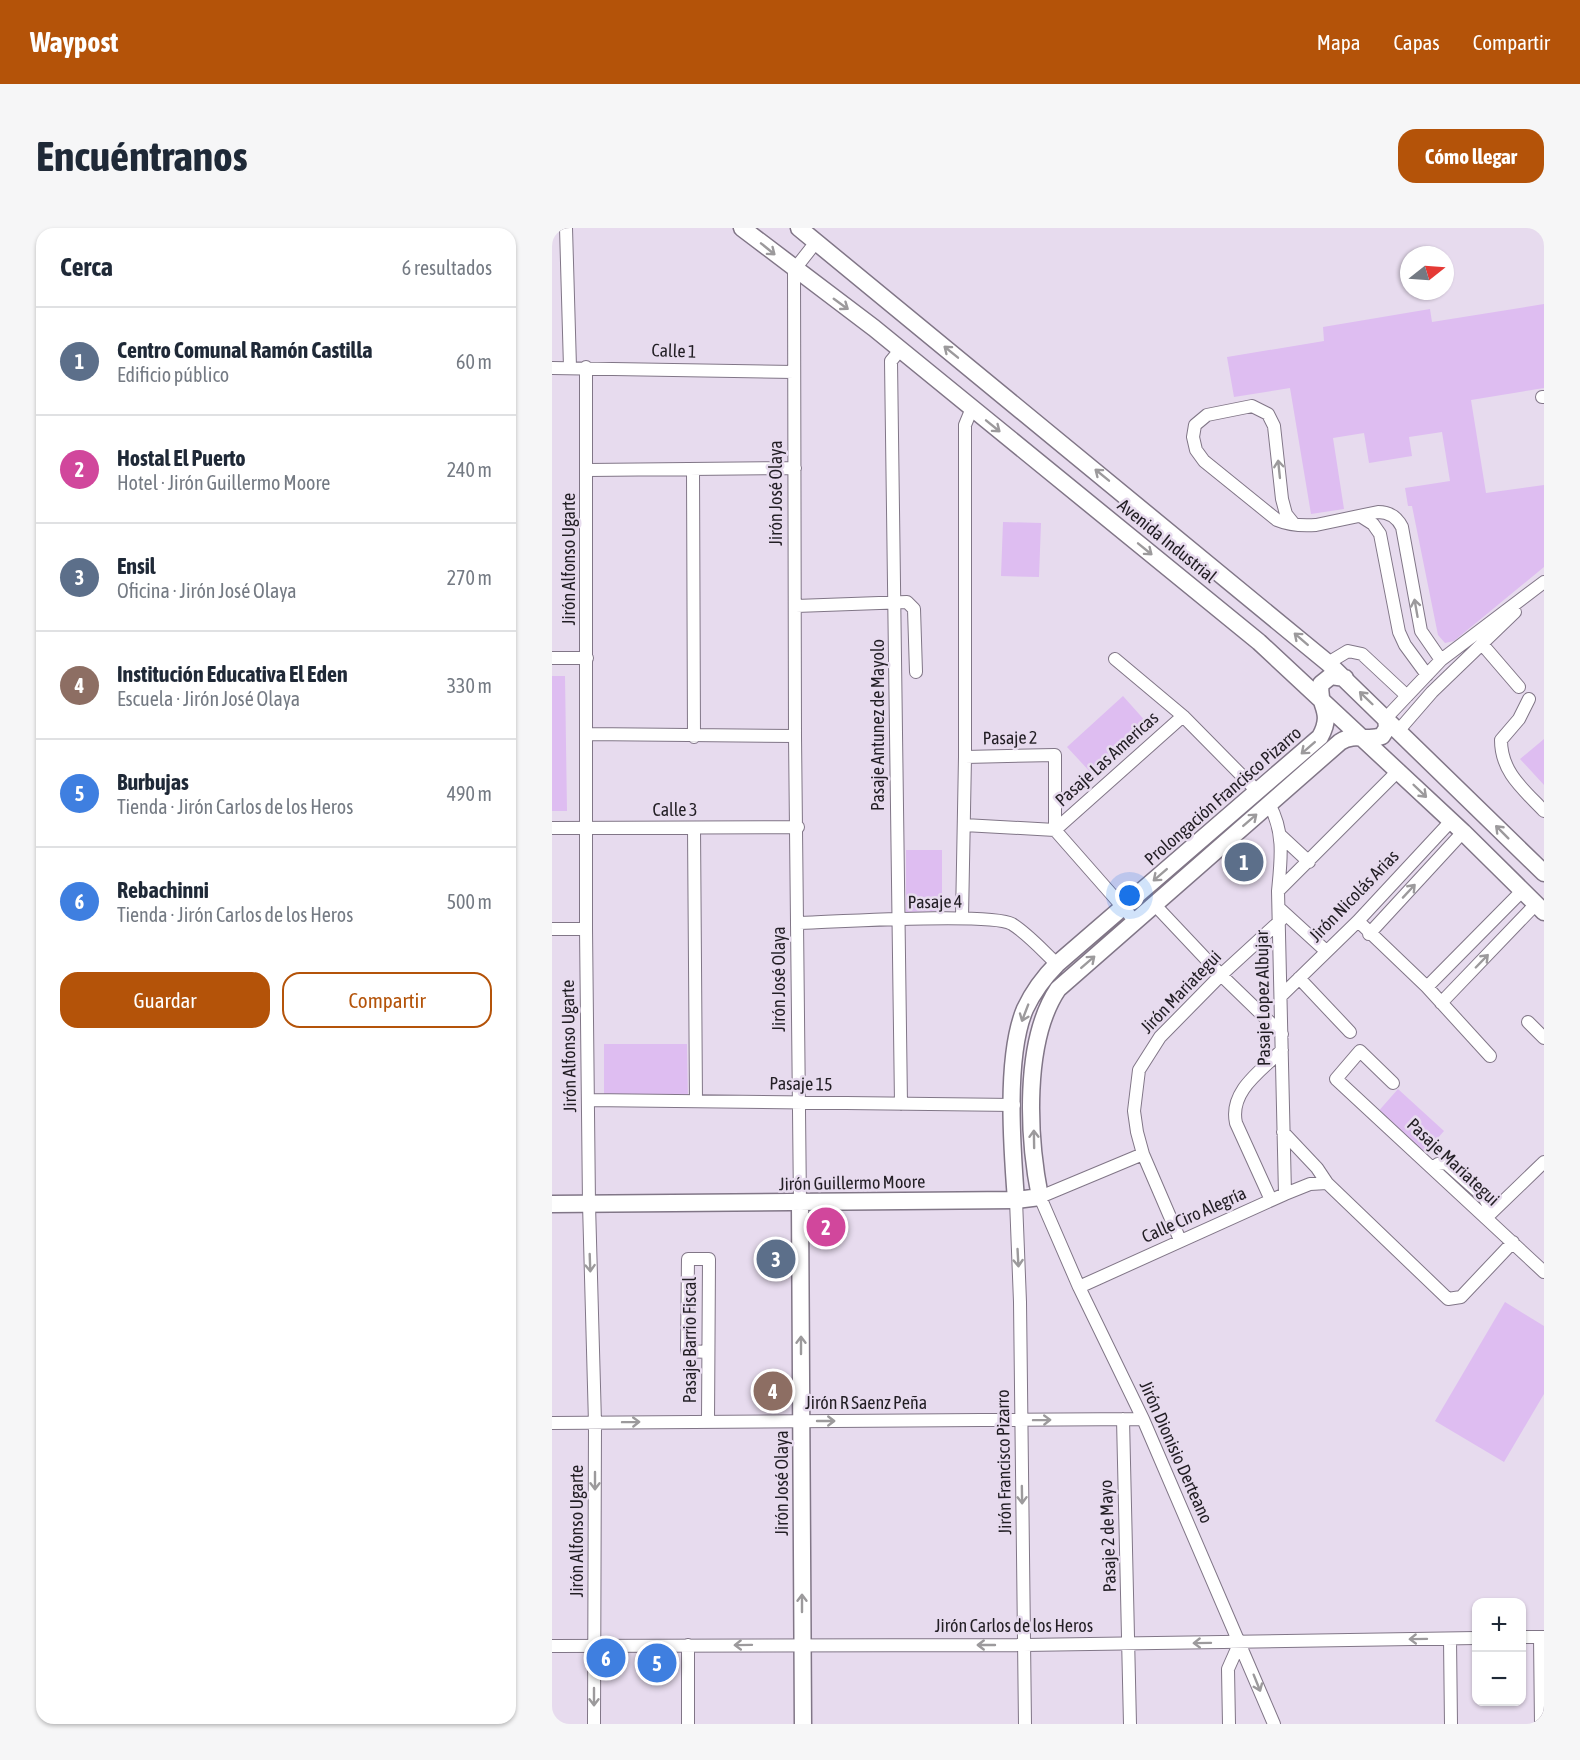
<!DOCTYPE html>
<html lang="es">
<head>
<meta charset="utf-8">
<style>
  body { margin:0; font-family:"Asap Condensed",sans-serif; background:#f6f6f7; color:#1f2937 }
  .controls { position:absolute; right:18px; bottom:18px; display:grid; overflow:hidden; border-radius:12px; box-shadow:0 2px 4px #0004 }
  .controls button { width:54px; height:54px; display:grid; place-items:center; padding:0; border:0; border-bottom:2px solid #e0e1e3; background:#fff; color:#1f2937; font:30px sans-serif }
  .compass { position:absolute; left:848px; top:18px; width:54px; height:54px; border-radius:50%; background:#fff; box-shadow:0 2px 4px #0004; rotate:73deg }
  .you { position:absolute; left:578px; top:668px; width:21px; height:21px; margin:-15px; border:4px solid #fff; border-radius:50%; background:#1a73e8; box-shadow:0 0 0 9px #1a73e833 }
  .badge { display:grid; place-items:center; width:39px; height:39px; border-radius:50%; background:#b45309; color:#fff; font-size:20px; font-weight:700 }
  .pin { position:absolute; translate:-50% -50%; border:3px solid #fff; box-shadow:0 2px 6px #0006 }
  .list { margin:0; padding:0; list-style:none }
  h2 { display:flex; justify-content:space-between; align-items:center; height:78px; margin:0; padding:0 24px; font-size:26px }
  h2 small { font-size:20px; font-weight:400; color:#747a83 }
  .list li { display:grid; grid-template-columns:39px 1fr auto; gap:18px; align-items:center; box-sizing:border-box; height:108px; padding:0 24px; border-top:2px solid #e0e1e3 }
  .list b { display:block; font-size:22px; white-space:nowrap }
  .list p { margin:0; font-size:20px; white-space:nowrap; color:#747a83 }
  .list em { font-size:20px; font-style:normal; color:#747a83 }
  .actions { display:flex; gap:12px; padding:18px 24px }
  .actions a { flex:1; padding:14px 0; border:2px solid #b45309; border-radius:18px; text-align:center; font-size:21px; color:#b45309 }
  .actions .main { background:#b45309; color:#fff }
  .map { position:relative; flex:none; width:992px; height:1496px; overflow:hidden; border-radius:18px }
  header { display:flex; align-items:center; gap:36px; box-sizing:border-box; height:84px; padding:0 30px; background:#b45309; color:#fff }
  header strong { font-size:28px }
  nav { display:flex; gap:33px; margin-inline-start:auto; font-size:21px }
  .intro { display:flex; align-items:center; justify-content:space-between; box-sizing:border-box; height:144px; padding:0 36px }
  h1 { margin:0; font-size:42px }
  .button { padding:15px 27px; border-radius:18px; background:#b45309; color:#fff; font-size:21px; font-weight:700 }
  main { display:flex; gap:36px; padding:0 36px }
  aside { flex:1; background:#fff; border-radius:18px; box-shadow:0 2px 4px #0004 }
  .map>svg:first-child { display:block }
  .green { fill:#debdf1 }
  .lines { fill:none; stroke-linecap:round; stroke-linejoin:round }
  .minor-casing { stroke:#817687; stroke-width:14 }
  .major-casing { stroke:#817687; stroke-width:19 }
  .minor { stroke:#fff; stroke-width:12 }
  .major { stroke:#fff; stroke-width:16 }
  .oneway { stroke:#9c9a9c }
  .labels { text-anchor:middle; stroke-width:5; stroke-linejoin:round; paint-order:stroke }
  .street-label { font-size:18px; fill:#221e24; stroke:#e7dbee }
</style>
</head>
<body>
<header>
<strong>Waypost</strong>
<nav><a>Mapa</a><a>Capas</a><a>Compartir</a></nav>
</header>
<div class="intro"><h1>Encuéntranos</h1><a class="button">Cómo llegar</a></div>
<main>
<aside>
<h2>Cerca<small>6 resultados</small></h2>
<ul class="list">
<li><span class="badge" style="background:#5c6f8a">1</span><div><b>Centro Comunal Ramón Castilla</b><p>Edificio público</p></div><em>60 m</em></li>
<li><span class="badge" style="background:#d1479c">2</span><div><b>Hostal El Puerto</b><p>Hotel · Jirón Guillermo Moore</p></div><em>240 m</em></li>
<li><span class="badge" style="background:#5c6f8a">3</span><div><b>Ensil</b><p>Oficina · Jirón José Olaya</p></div><em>270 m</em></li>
<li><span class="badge" style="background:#8d6e63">4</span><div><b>Institución Educativa El Eden</b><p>Escuela · Jirón José Olaya</p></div><em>330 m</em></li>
<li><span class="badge" style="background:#3f7fe0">5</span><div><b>Burbujas</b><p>Tienda · Jirón Carlos de los Heros</p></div><em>490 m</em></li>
<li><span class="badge" style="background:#3f7fe0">6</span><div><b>Rebachinni</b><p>Tienda · Jirón Carlos de los Heros</p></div><em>500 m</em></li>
</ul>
<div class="actions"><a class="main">Guardar</a><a>Compartir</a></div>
</aside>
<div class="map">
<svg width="992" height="1496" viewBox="0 0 992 1496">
  <rect width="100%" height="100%" fill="#e7dbee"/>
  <path class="green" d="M992 76V160L919 172 934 265 992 257V339L902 413 893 415 886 407 860 278H856L853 260 898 253 890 204 857 209 860 228 817 235 812 205 781 210 792 281 759 286 738 160 682 169 675 129 772 113 771 99 878 81 880 94Z
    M451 294 489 295 487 349 449 348Z
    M0 448H13L15 583H0Z
    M571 468 596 496 540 546 515 519Z
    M992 511V557L968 531Z
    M354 622H390V683L354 684Z
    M52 816H135L136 871 52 870Z
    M846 861 892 903 870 928 824 886Z
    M953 1074 992 1098V1166L952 1234 883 1193Z"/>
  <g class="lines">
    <g class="minor-casing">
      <path id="minor" d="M14 0 18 139
        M348 122 339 133 349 876
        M34 139V701L37 976 43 1195 42 1496
        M0 140 242 144
        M990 169H992
        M141 241 142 509
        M36 242 243 240
        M810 289 821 296 828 306 847 404 853 417 875 447
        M742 296 734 286 730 271 722 198 716 186 700 178 655 187 643 197 641 209 644 222 652 233 725 292C737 297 751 298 764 297L826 284C837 284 845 289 850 299L869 403 889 432
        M244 378 355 374 362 381 364 444
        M930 416 967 459
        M0 430H35
        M563 431 631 488 706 564
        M776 435 796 423 810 426 855 468
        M977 471 967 491 949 512C949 544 971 561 992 583
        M834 490 889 432 992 354
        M847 502 880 464 963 384
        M35 506 243 508
        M413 529 503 527V602
        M717 576C733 604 729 632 726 663L733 966
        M412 597 503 602 583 693
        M0 600 246 599
        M142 600 144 873
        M503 602 631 488
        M729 608 757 634
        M726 663 847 542
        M602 676 669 747 730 806
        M728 681 774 723
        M410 690 413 529V197L420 180
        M806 693 875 759 938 828
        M247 695C281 694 439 684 460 696 476 706 491 723 505 736
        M0 701H34
        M817 706 911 604
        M747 750 798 804
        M875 759 970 663
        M729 768 806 693 899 593
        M889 775 984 676
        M976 794 992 810
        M841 855 808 823 784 851 992 1044
        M36 872 462 877
        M731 904 765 940 775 955 896 1071 909 1069 961 1014
        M591 926 488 969 527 1059 591 1191 722 1496
        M881 940 886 936 894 935 932 969 940 984
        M464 972 468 1074 473 1496
        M719 972 684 895C677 863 709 843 730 822
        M248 976 243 508 242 42 264 14
        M935 989 992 934
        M628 1012 591 926 585 904 582 883 587 842 608 809 669 747 729 692
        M527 1059 733 966 758 956 775 955
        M571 1191 578 1496
        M156 1193 157 1031H136L135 1123 156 1124
        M0 1195 591 1191
        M969 1409H992
        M988 1409 989 1496
        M898 1411 899 1496
        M136 1417V1496
        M0 1418 472 1417 924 1410
        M677 1496 676 1441 688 1414"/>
    </g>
    <g class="major-casing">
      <path id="major" d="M190 0 322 100 707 414 911 604 992 684
        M247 0 776 435 992 645
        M464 972C460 920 453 828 473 781 481 764 492 749 505 736L768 509C783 482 764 477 769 456L779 448 793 450
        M0 976 464 972 488 969C476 909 471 813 506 761L788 514C804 504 814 514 830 508L835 500 834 490
        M248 976 251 1496"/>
    </g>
    <use href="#minor" class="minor"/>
    <use href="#major" class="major"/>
  </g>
  <defs><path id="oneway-shaft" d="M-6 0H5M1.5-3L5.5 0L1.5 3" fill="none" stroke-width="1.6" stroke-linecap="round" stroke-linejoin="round" transform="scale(1.5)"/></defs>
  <g class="oneway">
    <use href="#oneway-shaft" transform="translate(216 21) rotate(39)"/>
    <use href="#oneway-shaft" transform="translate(289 76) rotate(36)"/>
    <use href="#oneway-shaft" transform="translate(399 124) rotate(-141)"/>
    <use href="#oneway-shaft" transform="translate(441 198) rotate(39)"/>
    <use href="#oneway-shaft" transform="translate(727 241) rotate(-96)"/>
    <use href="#oneway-shaft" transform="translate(550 247) rotate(-141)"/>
    <use href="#oneway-shaft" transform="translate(593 321) rotate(39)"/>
    <use href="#oneway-shaft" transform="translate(864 380) rotate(-100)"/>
    <use href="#oneway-shaft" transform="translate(749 411) rotate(-139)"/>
    <use href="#oneway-shaft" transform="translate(814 470) rotate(-136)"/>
    <use href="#oneway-shaft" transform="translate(756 520) rotate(139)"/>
    <use href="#oneway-shaft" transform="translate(868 563) rotate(44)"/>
    <use href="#oneway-shaft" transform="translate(698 592) rotate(-41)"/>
    <use href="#oneway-shaft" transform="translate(950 604) rotate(-135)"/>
    <use href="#oneway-shaft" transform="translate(608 647) rotate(139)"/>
    <use href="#oneway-shaft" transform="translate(857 663) rotate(-47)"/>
    <use href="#oneway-shaft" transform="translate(930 733) rotate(-46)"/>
    <use href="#oneway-shaft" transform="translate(536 734) rotate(-41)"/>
    <use href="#oneway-shaft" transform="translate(473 785) rotate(111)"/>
    <use href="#oneway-shaft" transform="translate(482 911) rotate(-91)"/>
    <use href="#oneway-shaft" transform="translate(466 1030) rotate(87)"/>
    <use href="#oneway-shaft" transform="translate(38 1035) rotate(88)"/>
    <use href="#oneway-shaft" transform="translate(249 1117) rotate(-90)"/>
    <use href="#oneway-shaft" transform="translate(490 1192) rotate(-1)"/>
    <use href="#oneway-shaft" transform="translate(274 1193)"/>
    <use href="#oneway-shaft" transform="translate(79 1194) rotate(-1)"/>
    <use href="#oneway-shaft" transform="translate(43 1253) rotate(90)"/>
    <use href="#oneway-shaft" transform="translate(470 1267) rotate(89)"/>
    <use href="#oneway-shaft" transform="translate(250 1375) rotate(-90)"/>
    <use href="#oneway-shaft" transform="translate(866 1411) rotate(179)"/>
    <use href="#oneway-shaft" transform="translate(650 1415) rotate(179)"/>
    <use href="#oneway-shaft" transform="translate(191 1417) rotate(179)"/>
    <use href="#oneway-shaft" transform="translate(434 1417) rotate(-180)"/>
    <use href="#oneway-shaft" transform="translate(705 1455) rotate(68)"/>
    <use href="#oneway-shaft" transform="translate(42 1469) rotate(90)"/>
  </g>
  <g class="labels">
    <g class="street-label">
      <text transform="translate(122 123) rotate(2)" y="6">Calle 1</text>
      <text transform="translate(224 265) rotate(-90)" y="6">Jirón José Olaya</text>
      <text transform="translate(615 313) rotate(39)" y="6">Avenida Industrial</text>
      <text transform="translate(17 331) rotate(-90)" y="6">Jirón Alfonso Ugarte</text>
      <text transform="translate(326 497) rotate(-90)" y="6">Pasaje Antunez de Mayolo</text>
      <text transform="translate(458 510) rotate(-1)" y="6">Pasaje 2</text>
      <text transform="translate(555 531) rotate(-42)" y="6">Pasaje Las Americas</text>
      <text transform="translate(671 568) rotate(-41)" y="6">Prolongación Francisco Pizarro</text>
      <text x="123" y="588">Calle 3</text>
      <text transform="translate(802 668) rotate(-46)" y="6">Jirón Nicolás Arias</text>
      <text transform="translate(383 674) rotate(-1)" y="6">Pasaje 4</text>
      <text transform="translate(227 751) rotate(-90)" y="6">Jirón José Olaya</text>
      <text transform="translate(629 764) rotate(-46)" y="6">Jirón Mariategui</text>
      <text transform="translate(711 770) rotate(-91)" y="6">Pasaje Lopez Albujar</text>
      <text transform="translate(17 818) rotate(-91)" y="6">Jirón Alfonso Ugarte</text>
      <text transform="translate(249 856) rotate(1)" y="6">Pasaje 15</text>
      <text transform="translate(901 934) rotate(43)" y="6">Pasaje Mariategui</text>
      <text transform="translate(300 955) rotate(-1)" y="6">Jirón Guillermo Moore</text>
      <text transform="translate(642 987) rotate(-24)" y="6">Calle Ciro Alegría</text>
      <text transform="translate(138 1112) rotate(-90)" y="6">Pasaje Barrio Fiscal</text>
      <text x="314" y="1181">Jirón R Saenz Peña</text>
      <text transform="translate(624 1224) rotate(66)" y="6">Jirón Dionisio Derteano</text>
      <text transform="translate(452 1234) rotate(-91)" y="6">Jirón Francisco Pizarro</text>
      <text transform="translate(230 1255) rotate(-90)" y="6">Jirón José Olaya</text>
      <text transform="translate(25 1303) rotate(-90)" y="6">Jirón Alfonso Ugarte</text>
      <text transform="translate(556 1308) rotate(-92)" y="6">Pasaje 2 de Mayo</text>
      <text x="462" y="1404">Jirón Carlos de los Heros</text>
    </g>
  </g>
</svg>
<div class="controls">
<button>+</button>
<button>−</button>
</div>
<svg class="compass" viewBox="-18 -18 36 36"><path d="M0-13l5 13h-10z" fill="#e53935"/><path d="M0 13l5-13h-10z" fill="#747a83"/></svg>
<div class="you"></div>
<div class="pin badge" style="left:692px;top:634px;background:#5c6f8a">1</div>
<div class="pin badge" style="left:274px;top:999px;background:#d1479c">2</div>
<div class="pin badge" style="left:224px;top:1031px;background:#5c6f8a">3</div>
<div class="pin badge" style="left:221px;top:1163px;background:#8d6e63">4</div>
<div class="pin badge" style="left:105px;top:1435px;background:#3f7fe0">5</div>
<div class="pin badge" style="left:54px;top:1430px;background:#3f7fe0">6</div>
</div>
</main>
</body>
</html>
